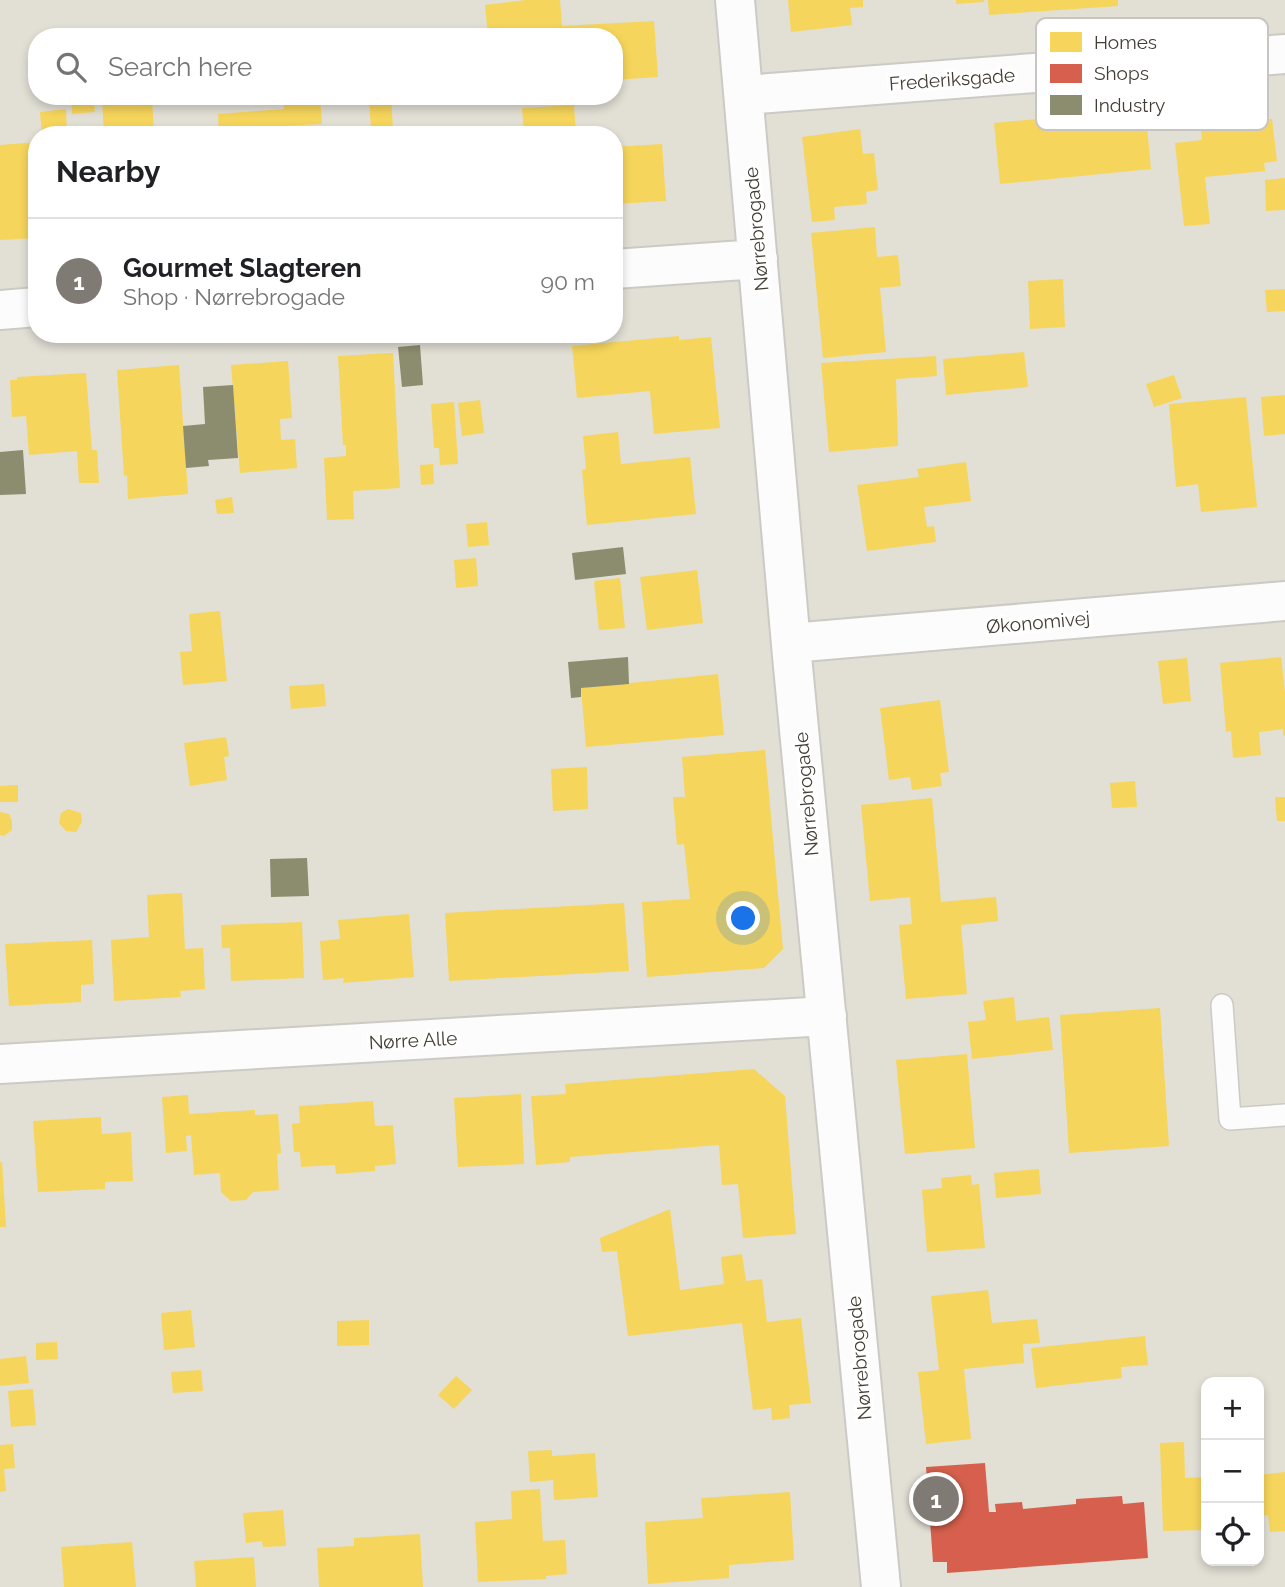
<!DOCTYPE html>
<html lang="en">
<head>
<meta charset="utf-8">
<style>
  body { margin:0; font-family:Raleway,sans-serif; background:#f2f2f2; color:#202124 }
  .controls { position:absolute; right:21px; bottom:21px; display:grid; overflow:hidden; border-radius:14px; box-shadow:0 4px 10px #0003 }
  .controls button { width:63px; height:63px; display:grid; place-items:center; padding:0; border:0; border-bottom:2px solid #e0e0e0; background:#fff; color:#202124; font:35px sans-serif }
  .you { position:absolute; left:744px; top:919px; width:24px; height:24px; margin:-18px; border:5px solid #fff; border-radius:50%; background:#1a73e8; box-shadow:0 0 0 10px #1a73e833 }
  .badge { display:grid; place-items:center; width:46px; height:46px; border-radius:50%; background:#7f7b74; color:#fff; font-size:23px; font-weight:700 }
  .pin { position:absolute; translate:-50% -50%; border:4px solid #fff; box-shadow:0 2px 7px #0006 }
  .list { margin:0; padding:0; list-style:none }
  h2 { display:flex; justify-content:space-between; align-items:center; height:91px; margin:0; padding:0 28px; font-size:30px }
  h2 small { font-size:23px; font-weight:400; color:#757577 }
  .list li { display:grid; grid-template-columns:46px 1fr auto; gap:21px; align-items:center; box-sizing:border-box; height:126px; padding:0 28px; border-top:2px solid #e0e0e0 }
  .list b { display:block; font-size:26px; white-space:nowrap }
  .list p { margin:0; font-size:23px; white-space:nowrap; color:#757577 }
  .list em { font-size:23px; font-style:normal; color:#757577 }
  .icon { flex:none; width:38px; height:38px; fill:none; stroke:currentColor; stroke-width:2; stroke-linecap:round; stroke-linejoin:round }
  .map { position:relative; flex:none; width:1285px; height:1587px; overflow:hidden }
  .search { position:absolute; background:#fff; box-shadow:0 4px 10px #0003; left:28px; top:28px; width:595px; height:77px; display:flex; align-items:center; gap:18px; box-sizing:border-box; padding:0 24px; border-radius:28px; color:#757577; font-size:26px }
  .panel { position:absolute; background:#fff; box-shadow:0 4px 10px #0003; left:28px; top:126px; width:595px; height:217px; border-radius:28px }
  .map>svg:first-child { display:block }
  .residential { fill:#e2dfd5; fill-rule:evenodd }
  .homes { fill:#f6d55c }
  .shops { fill:#d6604d }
  .industry { fill:#8c8c6e }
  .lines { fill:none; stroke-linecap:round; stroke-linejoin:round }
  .service-casing { stroke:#cccac5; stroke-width:24 }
  .minor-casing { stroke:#cccac5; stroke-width:42 }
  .service { stroke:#fcfcfc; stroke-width:21 }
  .minor { stroke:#fcfcfc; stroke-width:38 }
  .labels { text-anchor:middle; stroke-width:7; stroke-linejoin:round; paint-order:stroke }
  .street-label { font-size:19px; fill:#433e35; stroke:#fff }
  .key { fill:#fff; stroke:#c7c5c2; stroke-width:2 }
  .key-label { font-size:19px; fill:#433e35 }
</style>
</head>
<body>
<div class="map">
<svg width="1285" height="1587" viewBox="0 0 1285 1587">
  <rect width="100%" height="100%" fill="#eeede8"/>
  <path class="residential" d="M0 0H1285V1587H0ZM37 37H614V96H37ZM37 135H614V334H37ZM1206 1382H1259V1561H1206Z"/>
  <path class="homes" d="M526 0H560L562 26 654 21 658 77 614 80V37H537V34L488 37 485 5Z
    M788 0H863V7L850 8 852 25 791 32Z
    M956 0H984V2L956 4Z
    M988 0H1118V6L989 15Z
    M71 96H93L95 112 72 114Z
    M152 96 154 135H104L102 99Z
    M283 96H320L322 124 285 126 286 135H219L218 114 284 109Z
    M391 97 393 129 374 131 375 135H318V132L371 128 369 99Z
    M1261 98 1263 119H1272L1277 161 1264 163 1265 171 1205 177 1210 224 1184 226 1175 143 1202 140 1198 105Z
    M574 105 576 135H524L522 108Z
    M66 109 67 135H42L40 112Z
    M1123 111 1124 129 1147 127 1151 169 1000 184 994 123Z
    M860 129 863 154 874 153 878 190 866 192 867 204 834 207 835 220 812 222 802 137Z
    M37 142V238L0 240V145Z
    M662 144 666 201 614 204V147Z
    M1285 178V210L1266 211 1265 180Z
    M875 227 877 257 898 255 901 286 880 288 886 352 823 358 811 233Z
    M1063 279 1065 327 1030 329 1028 281Z
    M1285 289V311L1267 312 1265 290Z
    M679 336V340L711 337 720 428 654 434 650 391 577 398 572 346Z
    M1024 352 1028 387 946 395 943 359Z
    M393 353 400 488 353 491 354 519 327 520 324 458 346 456V445H343L338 356Z
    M936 356 937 376 896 379 898 446 829 452 821 363Z
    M288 361 292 418 280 419 281 440 295 439 297 468 240 473 231 365Z
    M179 365 188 494 128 499 127 475 124 476 117 370Z
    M86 373 92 450H97L99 483H79L77 451 29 455 26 416 12 417 10 380H17V377Z
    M1174 375 1182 398 1154 407 1146 384Z
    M1285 395V434L1264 436 1261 397Z
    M1246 397 1257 507 1201 512 1198 484 1176 487 1169 404Z
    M480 400 484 433 462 436 458 403Z
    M454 402 458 464 440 465 439 448H434L431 404Z
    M618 432 621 464 690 457 696 514 587 525 582 470 586 469 583 436Z
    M966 462 971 501 924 507 927 527 934 526 936 542 867 551 857 485 919 477 917 469Z
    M433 464 434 484 421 485 420 465Z
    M232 497 234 513 217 514 215 500Z
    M487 522 489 545 468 547 466 524Z
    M476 558 478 586 456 588 454 560Z
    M697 570 703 623 647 630 640 577Z
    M620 578 625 628 599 630 594 581Z
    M220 611 227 681 183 685 180 652 192 651 189 614Z
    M1281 657 1285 692V735L1283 736V729L1259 732 1261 755 1233 758 1231 731 1226 732 1220 663Z
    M1187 658 1191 701 1163 704 1158 661Z
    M718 674 724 735 586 747 581 688Z
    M324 684 326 706 291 709 289 686Z
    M940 700 949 772 940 773 942 786 912 790 910 777 889 780 880 708Z
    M226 737 229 756 224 757 227 780 190 786 184 743Z
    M765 750 783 949 764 968 647 977 642 902 690 899 684 844 677 845 673 797H685L682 757Z
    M587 767 588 809 553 811 551 769Z
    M1135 781 1137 807 1112 808 1110 783Z
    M18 785V802H0V786Z
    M1275 797H1285V821H1277Z
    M932 798 941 902 996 897 998 921 961 925 967 994 906 999 899 925 912 924 910 897 870 901 861 805Z
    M68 809 81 813 82 822 76 832 66 831 59 823 61 813Z
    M0 812 9 814 12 821V830L4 836 0 835Z
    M182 893 185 949 203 948 205 989 180 991 181 997 114 1001 111 940 149 937 147 895Z
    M624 903 629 971 449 981 445 913Z
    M409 914 414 977 343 983 344 978 323 980 320 941 340 939 338 920Z
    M302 922 304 978 231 981 230 948H222L221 925Z
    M92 940 94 984 81 985V1002L9 1006 5 944Z
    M1014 997 1016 1021 1049 1017 1053 1050 972 1059 968 1022 986 1020 983 1001Z
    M1160 1008 1169 1146 1069 1153 1060 1015Z
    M967 1054 975 1148 905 1154 896 1060Z
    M754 1069 785 1096 796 1234 743 1238 738 1184 722 1185 719 1145 570 1157V1162L536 1165 531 1096 566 1094 565 1084Z
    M521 1094 524 1164 458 1167 454 1098Z
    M188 1095 189 1114 255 1110V1115L278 1114 281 1153 277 1154 279 1190 253 1192 246 1200 231 1201 221 1192 220 1173 194 1175 191 1135 186 1136 187 1151 166 1153 162 1097Z
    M373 1101 375 1126 393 1125 396 1164 375 1166V1171L336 1174 335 1165 301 1167 300 1152H294L292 1124 300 1123 299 1106Z
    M101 1117 102 1134 131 1132 133 1181 105 1182V1189L38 1192 33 1121Z
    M0 1162H2L6 1227H0Z
    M1039 1169 1041 1194 996 1198 994 1173Z
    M971 1175 972 1185 979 1184 985 1248 927 1252 922 1190 942 1188 941 1178Z
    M670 1209 680 1290 724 1284 721 1257 742 1254 746 1281 762 1279 767 1322 801 1318 811 1403 789 1405 790 1418 772 1420 771 1408 753 1410 742 1323 628 1336 617 1251 602 1252 600 1238Z
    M988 1290 992 1323 1037 1319 1040 1343 1023 1344 1024 1363 964 1369 971 1439 926 1444 918 1372 939 1370 931 1296Z
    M191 1310 195 1347 164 1350 161 1313Z
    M369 1320V1345L337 1346V1321Z
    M1145 1336 1148 1365 1121 1367 1122 1378 1036 1388 1031 1348Z
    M57 1342 58 1359 36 1360V1343Z
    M26 1356 29 1383 0 1386V1359Z
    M201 1370 203 1391 173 1393 171 1372Z
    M456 1376 472 1390 454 1409 438 1395Z
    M33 1389 36 1425 11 1427 8 1391Z
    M1184 1442 1185 1478 1206 1477V1530L1163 1531 1160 1443Z
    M13 1444 15 1468 4 1469 6 1491 0 1492V1445Z
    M552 1450V1456L595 1453 598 1497 554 1500 553 1480 530 1482 528 1451Z
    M1285 1472V1531L1270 1532 1268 1515 1259 1516V1475Z
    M540 1489 543 1541 565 1540 567 1574 546 1576V1579L478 1582 475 1522 512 1519 511 1491Z
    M790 1492 794 1560 729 1565V1578L648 1584 645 1522 703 1518 701 1498Z
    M283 1510 286 1546 263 1547 262 1541 246 1543 243 1513Z
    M420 1534 423 1587H319L317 1548 354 1546V1538Z
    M132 1542 136 1587H64L61 1547Z
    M254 1557 256 1587H196L194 1561Z"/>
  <path class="shops" d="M985 1463 989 1512H996L995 1504 1022 1502 1023 1509 1076 1504V1499L1122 1496 1123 1504 1144 1502 1148 1558 947 1573V1562H933L926 1467Z"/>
  <path class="industry" d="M420 345 423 385 402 387 398 347Z
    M233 385 238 458 208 460 209 466 186 468 183 426 205 424 203 387Z
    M23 450 26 494 0 495V452Z
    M623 547 626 574 575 580 572 553Z
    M628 657 629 684 581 688V697L571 698 568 662Z
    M307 858 309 896 271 897 270 859Z"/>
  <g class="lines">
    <g class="service-casing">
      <path id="service" d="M1222 1005 1230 1119 1285 1115"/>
    </g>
    <g class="minor-casing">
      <path id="minor" d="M735 0 792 656 881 1587
        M744 95 1285 54
        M614 269 758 259
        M0 310 37 307
        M791 643 1285 601
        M0 1064 827 1016"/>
    </g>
    <use href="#service" class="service"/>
    <use href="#minor" class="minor"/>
  </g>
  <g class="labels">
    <g class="street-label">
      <text transform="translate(952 79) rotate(-4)" y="7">Frederiksgade</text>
      <text transform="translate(756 229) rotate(-95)" y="7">Nørrebrogade</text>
      <text transform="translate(1038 622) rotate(-5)" y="7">Økonomivej</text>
      <text transform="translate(806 794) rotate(-95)" y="7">Nørrebrogade</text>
      <text transform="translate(413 1040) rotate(-3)" y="7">Nørre Alle</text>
      <text transform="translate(859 1358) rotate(-95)" y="7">Nørrebrogade</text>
    </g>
  </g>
  <rect x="1036" y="18" width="232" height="112" rx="10" class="key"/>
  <rect x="1050" y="32" width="32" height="20" fill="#f6d55c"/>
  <rect x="1050" y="64" width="32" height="19" fill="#d6604d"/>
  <rect x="1050" y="95" width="32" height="20" fill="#8c8c6e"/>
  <g class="key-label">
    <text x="1094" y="49">Homes</text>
    <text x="1094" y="80">Shops</text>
    <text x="1094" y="112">Industry</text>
  </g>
</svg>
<div class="controls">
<button>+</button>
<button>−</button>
<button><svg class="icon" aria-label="locate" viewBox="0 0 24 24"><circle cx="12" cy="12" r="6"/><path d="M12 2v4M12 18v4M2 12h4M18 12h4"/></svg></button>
</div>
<div class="you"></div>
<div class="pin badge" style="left:936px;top:1499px">1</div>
<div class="search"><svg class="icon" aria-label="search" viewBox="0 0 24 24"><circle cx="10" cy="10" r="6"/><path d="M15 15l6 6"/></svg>Search here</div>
<section class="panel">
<h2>Nearby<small></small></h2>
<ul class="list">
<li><span class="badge">1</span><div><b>Gourmet Slagteren</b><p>Shop · Nørrebrogade</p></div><em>90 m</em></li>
</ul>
</section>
</div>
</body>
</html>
